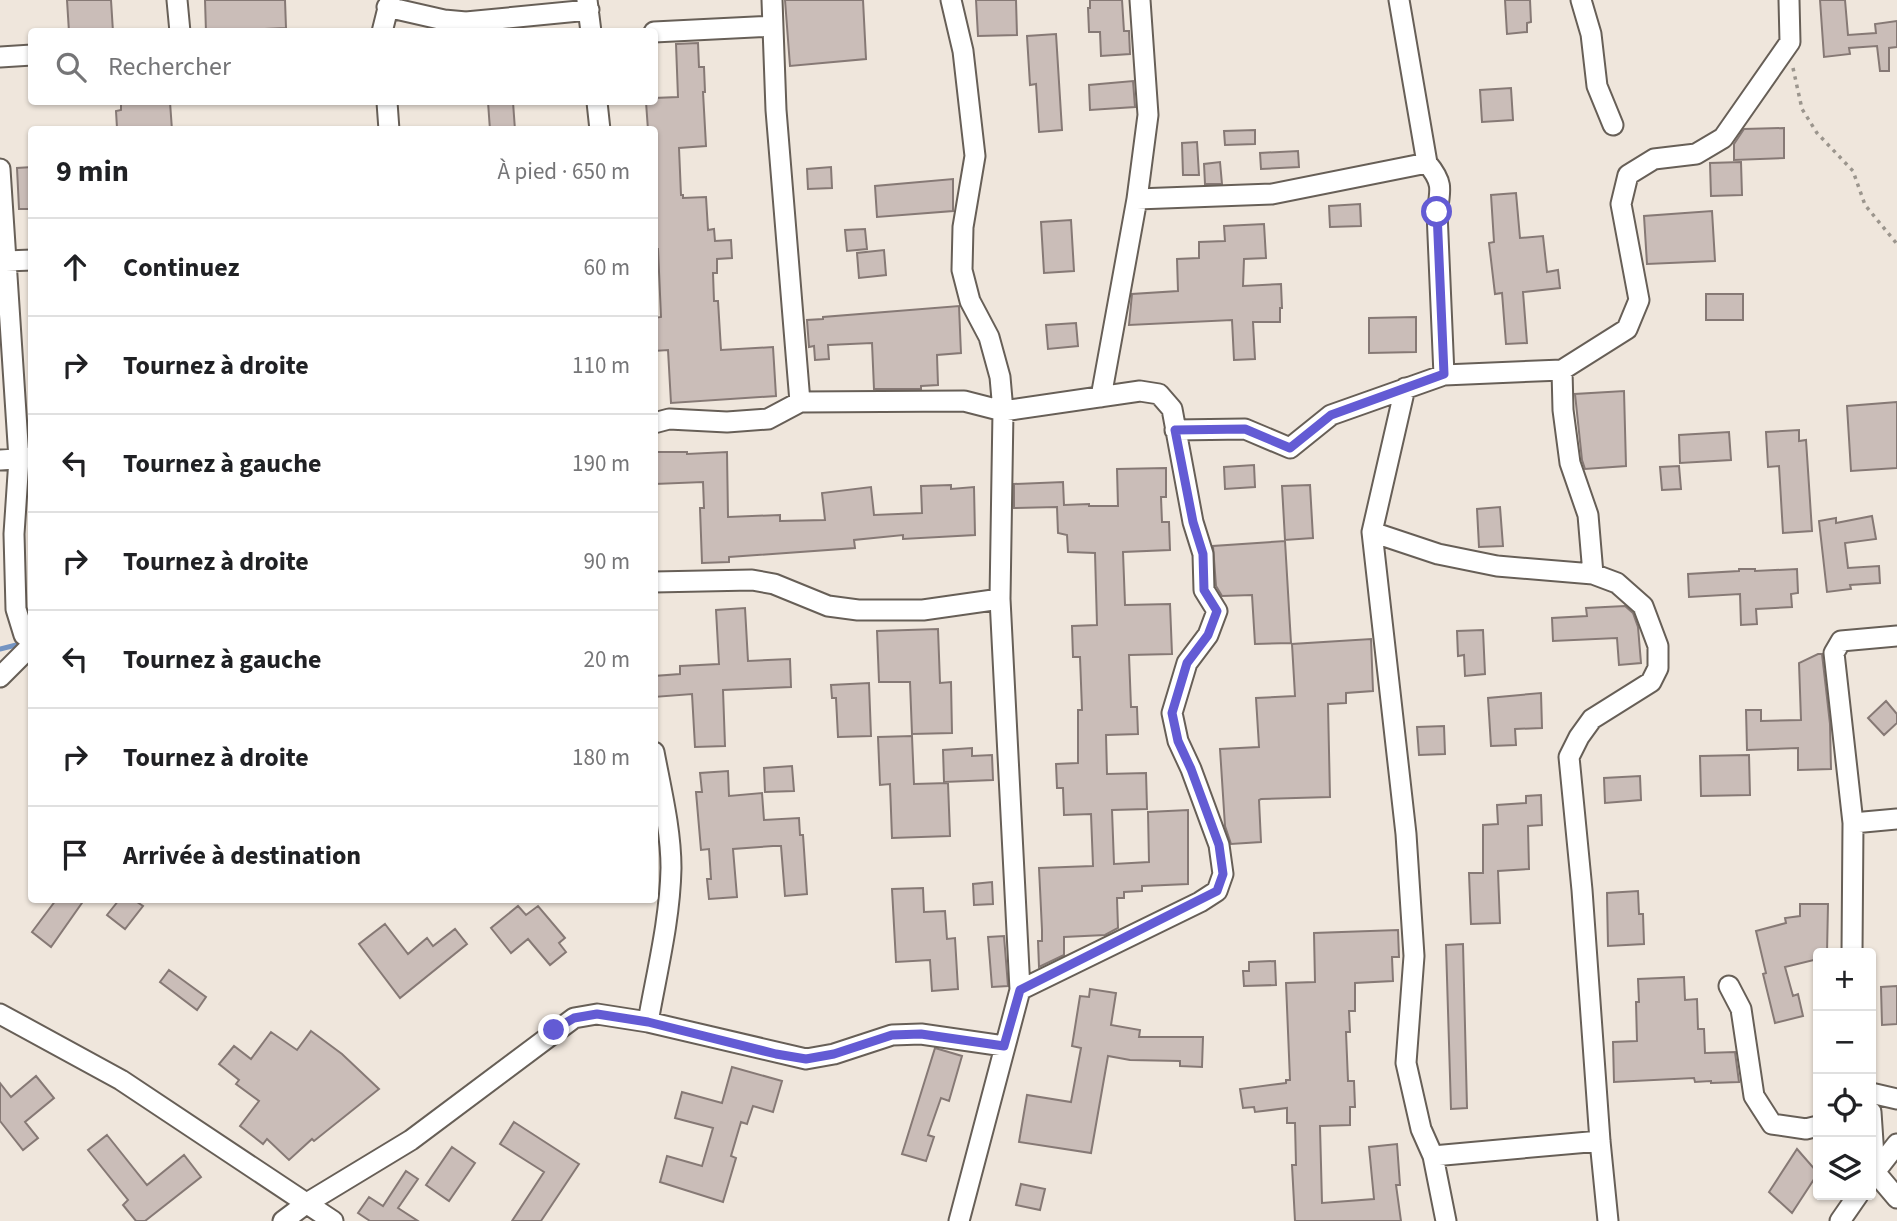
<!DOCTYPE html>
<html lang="fr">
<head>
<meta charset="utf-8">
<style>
  body { margin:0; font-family:"Source Sans 3",sans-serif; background:#f6f6f6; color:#202124 }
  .controls { position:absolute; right:21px; bottom:21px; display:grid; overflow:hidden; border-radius:7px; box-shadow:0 2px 5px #0004 }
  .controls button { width:63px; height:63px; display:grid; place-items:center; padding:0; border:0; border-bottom:2px solid #e0e0e0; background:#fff; color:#202124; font:35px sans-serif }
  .stop { position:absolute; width:21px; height:21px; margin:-16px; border:5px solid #635bd4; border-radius:50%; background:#fff }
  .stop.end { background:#635bd4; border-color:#fff; box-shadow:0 2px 7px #0008 }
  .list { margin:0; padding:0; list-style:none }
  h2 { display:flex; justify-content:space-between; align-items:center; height:91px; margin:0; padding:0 28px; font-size:30px }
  h2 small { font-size:23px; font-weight:400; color:#757577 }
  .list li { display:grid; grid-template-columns:46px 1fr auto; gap:21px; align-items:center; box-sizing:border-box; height:98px; padding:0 28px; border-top:2px solid #e0e0e0 }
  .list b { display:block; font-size:26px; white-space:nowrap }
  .list em { font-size:23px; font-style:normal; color:#757577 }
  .icon { flex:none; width:38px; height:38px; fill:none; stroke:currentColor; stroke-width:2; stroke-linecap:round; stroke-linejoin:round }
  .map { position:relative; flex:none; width:1897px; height:1221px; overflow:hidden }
  .search { position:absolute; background:#fff; box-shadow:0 2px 5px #0004; left:28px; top:28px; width:630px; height:77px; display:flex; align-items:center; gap:18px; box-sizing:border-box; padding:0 24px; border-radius:7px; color:#757577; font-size:26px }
  .panel { position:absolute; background:#fff; box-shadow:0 2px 5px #0004; left:28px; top:126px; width:630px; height:777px; border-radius:7px }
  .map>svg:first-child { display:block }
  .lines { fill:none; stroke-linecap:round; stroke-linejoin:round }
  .stream { stroke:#7494c2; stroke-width:5 }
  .building { fill:#cabdb8; stroke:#867975; stroke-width:2 }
  .minor-casing { stroke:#675f57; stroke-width:23 }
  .path { stroke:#9b958d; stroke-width:3.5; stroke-dasharray:3.5 5; stroke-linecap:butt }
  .minor { stroke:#fff; stroke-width:19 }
  .route { stroke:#635bd4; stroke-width:9 }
</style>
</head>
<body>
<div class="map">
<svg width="1897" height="1221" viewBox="0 0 1897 1221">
  <rect width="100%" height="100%" fill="#efe6dc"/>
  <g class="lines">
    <path class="stream" d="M0 649 32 641"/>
  </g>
  <path class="building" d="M67 0H111L113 32H69Z
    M205 0H285L286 28 206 32Z
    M785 0H863L866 59 790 66Z
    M976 0H1016L1017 35 978 36Z
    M1090 0H1122L1124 31H1129L1130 54 1101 56 1100 32H1089L1088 8H1090Z
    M1505 0H1530L1531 22 1527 23V32L1507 34Z
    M1820 0H1845L1848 35 1876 33 1875 24 1897 21V47L1889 48V71H1880L1877 46 1849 48 1850 54 1824 57Z
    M1056 34 1062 130 1039 132 1036 84 1030 85 1027 36Z
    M698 43 699 67H704L705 92H703L706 146 679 148 681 195H683V198L706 197 708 230 714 229 715 241 731 240 732 258 717 259V273H713L714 301H718L721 350 773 347 776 396 671 403 668 350 654 351V318L661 317 658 249H654V196H657L654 130H648L646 102H654V98L678 97 676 44Z
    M1133 81 1135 107 1090 110 1089 85Z
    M1511 88 1513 120 1482 122 1480 90Z
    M121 102H170L172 130 117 128 116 111 121 110Z
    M488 102H513L515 130H490Z
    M1784 128V158L1734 160V144L1744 129Z
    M1255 130V144L1225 145 1224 131Z
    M1197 142 1199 175H1183L1182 143Z
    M1298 151 1299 167 1261 169 1260 153Z
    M1220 162 1222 184H1205L1204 164Z
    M1741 162 1742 195 1711 196 1710 163Z
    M32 167V209H19L17 168Z
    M831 167 832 188 808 189 807 169Z
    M953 179V211L877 217 875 186Z
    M1516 193 1520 238 1543 236 1547 272 1558 270 1560 288 1523 292 1527 343 1506 344 1502 293 1495 294 1489 243 1494 242 1491 195Z
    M1360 204 1361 226 1330 227 1329 206Z
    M1712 211 1715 261 1647 264 1644 216Z
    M1071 220 1074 271 1044 273 1041 222Z
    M1264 224 1266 258 1244 259 1243 286 1281 284 1282 308H1280V322H1253L1255 359 1234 360 1232 320 1129 325 1132 294 1178 291 1177 259 1199 258V242L1225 241 1224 226Z
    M865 229 867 249 847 251 845 230Z
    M884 250 886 275 859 278 857 253Z
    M1706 294H1743V320H1706Z
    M959 306 961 353 937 355 938 385 921 386V389H874L872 343 828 345 829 359 815 360 814 346 809 347 807 320 823 319V317Z
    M1416 317V352L1369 353V318Z
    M1076 323 1078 346 1048 349 1046 325Z
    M1624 391 1626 466 1585 469 1582 460 1575 394Z
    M1897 402V468L1851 471 1847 406Z
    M1799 430V441L1806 440 1812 531 1783 533 1779 466 1768 467 1766 432Z
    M1729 432 1731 460 1680 463 1679 435Z
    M654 452H687V454L727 452 728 517 780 515V521L825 520 822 493 871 487 874 515 922 513 921 486 951 485V489L974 487 975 535 903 539V535L854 540 855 548 729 557V562L702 563 700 508H704L703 482 655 484Z
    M1254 465 1255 487 1225 489 1224 467Z
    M1679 466 1681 489 1662 490 1660 467Z
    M1166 468V497H1161L1162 522H1169L1170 550 1123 552 1125 605 1170 604 1172 654 1129 655 1131 707H1137L1138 734 1106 735 1107 774 1146 773 1147 809 1112 810 1114 864 1149 862 1148 812 1188 810V884L1142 886V891L1124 892V898H1117L1118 928 1105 935 1064 937V955L1039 967 1038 941H1042V930L1039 868 1093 866 1091 814 1064 815 1063 788H1057L1056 764 1078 763V710H1082L1080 657H1073L1072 626 1097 625 1095 553 1068 552 1067 535 1058 533 1057 507 1014 508V484L1063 482 1064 505 1089 504V506H1118L1117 469Z
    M1310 485 1313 538 1285 540 1282 486Z
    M1500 507 1503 546 1479 547 1477 509Z
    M1872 516 1876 539 1845 543 1848 568 1879 566 1880 583 1850 585 1851 589 1827 592 1819 521 1836 518V523Z
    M1285 541 1291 643 1255 644 1252 595 1222 596 1216 586 1213 546Z
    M1739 569H1755V571L1797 569 1798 593 1791 594 1792 607 1756 609 1757 624 1741 625 1740 594 1689 597 1688 574 1739 571Z
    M1625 606 1633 613 1638 627 1641 663 1619 665 1617 638 1553 641 1552 618 1587 616 1586 608Z
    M745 608 748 661 790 659 791 687 723 690 725 746 695 747 692 694 654 697V676L680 674V666L719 664 716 610Z
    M938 629 940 683 951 682 952 733 912 734 910 682H879L877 631Z
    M1483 630 1485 674 1465 676 1464 655 1458 656 1457 631Z
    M1371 639 1373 691 1346 693V703L1328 704 1330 797 1261 799 1259 800 1261 842 1231 844 1225 826 1220 749 1259 747 1256 698 1295 696 1292 644Z
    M1818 654H1822L1830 724 1831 769 1798 770V748L1747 750 1746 710H1761V721L1801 720 1799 663Z
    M869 683 871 736 838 737 836 698H832L831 685Z
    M1541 693 1542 728 1515 729 1516 745 1491 746 1488 698Z
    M1886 701 1897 714V723L1884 735 1868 718Z
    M1444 726 1445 754 1419 755 1417 727Z
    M912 736 914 784 948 783 950 836 892 838 890 784 880 785 878 737Z
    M972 748V756L992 755 993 780 944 782 943 750Z
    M1749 755 1750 795 1701 796 1700 756Z
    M792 766 794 791 765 792 764 768Z
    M728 771 729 796 762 793 764 820 799 818 800 835H803L807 894 785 896 781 846H773L733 849 737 897 709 899 707 879H711L709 849 701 850 696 792H702L700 773Z
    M1640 776 1641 800 1605 803 1604 778Z
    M1541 795 1542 825 1528 826 1529 869 1498 871 1500 923 1471 924 1469 873H1483V825L1498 824 1497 805 1526 803V796Z
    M992 882 993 904 974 905 973 884Z
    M923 888 924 912 945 911 947 939 955 938 958 989 932 991 930 960 896 962 892 889Z
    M1638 891 1639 914H1643L1644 944 1608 946 1607 893Z
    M56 900H84L51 947 32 932Z
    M119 900H134L143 906 125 929 107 915Z
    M1800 904H1828L1827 953H1818V959L1785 967 1793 996 1798 994 1803 1016 1775 1023 1763 974 1766 973 1756 931 1786 923 1785 918 1800 916Z
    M518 906 526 915 538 906 565 938 559 943 566 952 550 965 528 939 511 953 491 928Z
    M385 924 408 954 427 938 433 946 455 929 467 944 400 998 359 944Z
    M1398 930 1399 957H1392L1393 981 1355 983V1011H1349L1350 1032H1346L1348 1081H1354L1355 1107H1350V1125L1320 1126 1322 1203 1374 1199 1369 1147 1397 1144 1400 1185H1396L1401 1221H1295L1292 1165H1296L1295 1123H1287V1108L1255 1112 1254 1107 1243 1108 1240 1089 1286 1083V1080H1290L1286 983 1315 982 1314 933Z
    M1004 936 1008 986 992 987 988 937Z
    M1463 944 1467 1108 1451 1109 1446 945Z
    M1275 961 1276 985 1244 986 1243 971H1249V962Z
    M169 970 206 997 197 1010 160 982Z
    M1684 977 1685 1000 1697 999 1698 1029H1704L1705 1053 1735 1052 1739 1082 1711 1083V1081L1695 1082 1694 1078 1614 1082 1613 1042 1637 1041 1636 1002H1639L1638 979Z
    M1897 986V1024L1882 1025 1881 987Z
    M1090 989 1116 993 1111 1025 1140 1030 1139 1037H1203L1202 1067 1180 1066V1061L1130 1060 1108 1056 1091 1153 1019 1142 1027 1095 1071 1102 1081 1048 1072 1046 1080 996 1089 997Z
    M311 1031 342 1054 379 1089 314 1141 312 1139 289 1160 267 1139 263 1144 240 1126 259 1101 236 1084 239 1080 219 1064 234 1046 251 1059 271 1032 297 1050Z
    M935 1048 962 1056 949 1101 941 1098 928 1135 934 1137 926 1161 902 1154Z
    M732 1067 782 1081 773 1112 753 1106 747 1124 741 1122 731 1156 736 1158 723 1202 660 1182 667 1156 702 1166 713 1128 675 1118 682 1092 722 1103Z
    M36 1076 54 1098 25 1122 38 1138 23 1150 0 1121V1083L11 1097Z
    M514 1122 579 1164 541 1221H512L544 1172 500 1144Z
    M107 1135 147 1185 184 1155 201 1177 145 1221H136L123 1205 128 1200 88 1150Z
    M452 1147 475 1163 449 1201 426 1185Z
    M1797 1149 1818 1173 1792 1213 1769 1192Z
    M406 1171 418 1179 398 1208 418 1221H370L358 1213 369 1197 383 1206Z
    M1021 1184 1045 1189 1040 1210 1016 1205Z"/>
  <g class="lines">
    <g class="minor-casing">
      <path id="minor" d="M177 0 180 32
        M587 0 591 32
        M772 0 776 110 800 402
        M951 0 963 51 975 156 963 227 962 270 970 301 989 337 1000 377 1003 411 1000 599 1020 990 959 1221
        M1399 0 1427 163C1443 182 1441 189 1437 212L1444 375
        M1581 0 1591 34 1597 86 1613 125
        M387 7 444 20 466 22 589 10
        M382 32 390 0
        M654 32 772 26
        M0 57 32 55
        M387 102 389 130
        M597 102 600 130
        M0 169 19 459 14 534 16 609 24 635
        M1137 199 1272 194 1427 163
        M6 261 32 260
        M1405 388 1372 532 1406 834 1414 956 1406 1063 1421 1129 1433 1156 1446 1221
        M1101 397 1137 199 1148 115 1140 0
        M654 423 669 419 727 422 768 419 800 402 964 401 1003 411 1140 391 1159 394 1172 409 1193 522 1203 554 1204 590 1217 611 1208 635 1187 663 1172 713 1178 741 1191 769 1219 845 1223 874 1217 891 1200 902 1020 990
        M1175 430 1245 429 1290 448 1331 415 1444 375 1562 370
        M0 460 30 458
        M1372 532 1438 554 1497 566 1593 574 1617 583 1643 606 1658 646V668L1651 682 1592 719 1579 737 1569 757 1582 890 1600 1141 1608 1221
        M1593 574 1588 515 1570 463 1563 410 1562 370 1627 329 1639 300 1621 204 1628 175 1654 159 1696 154 1723 138 1790 42 1789 0
        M654 582 752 580 774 584 828 606 858 610H923L1000 599
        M0 677 27 650
        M1853 823 1834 653 1841 641 1897 636
        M1852 953 1853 823 1897 819
        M1729 986 1741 1009 1754 1096 1772 1124 1806 1129 1818 1126
        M0 1014 121 1080 333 1221
        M648 1022C657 971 670 920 671 868 671 830 661 789 654 752
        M1871 1093 1897 1099
        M1871 1112 1875 1172 1897 1198
        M1433 1156 1600 1141
        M1871 1177 1897 1144
        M283 1221 307 1203 411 1140 574 1018 597 1014 648 1022 806 1059 834 1054 892 1035 921 1034 1004 1046
        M1840 1221 1858 1195"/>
    </g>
    <path class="path" d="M1793 68 1802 109 1817 133 1853 171 1865 205 1897 244"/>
    <use href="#minor" class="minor"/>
  </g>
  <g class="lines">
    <path class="route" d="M554 1030 574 1018 597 1014 648 1022 776 1054 806 1059 834 1054 892 1035 921 1034 1004 1046 1020 990 1217 891 1223 874 1219 845 1191 769 1178 741 1172 713 1187 663 1208 635 1217 611 1204 590 1203 554 1193 522 1175 430 1245 429 1290 448 1331 415 1444 374 1437 212"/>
  </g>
</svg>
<div class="controls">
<button>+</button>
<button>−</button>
<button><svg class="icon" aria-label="locate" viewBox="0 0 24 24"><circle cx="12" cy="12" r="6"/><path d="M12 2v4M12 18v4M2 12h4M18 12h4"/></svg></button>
<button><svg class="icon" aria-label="layers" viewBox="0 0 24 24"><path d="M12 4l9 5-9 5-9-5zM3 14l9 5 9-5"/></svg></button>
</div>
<div class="stop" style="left:1437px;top:212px"></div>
<div class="stop end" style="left:554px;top:1030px"></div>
<div class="search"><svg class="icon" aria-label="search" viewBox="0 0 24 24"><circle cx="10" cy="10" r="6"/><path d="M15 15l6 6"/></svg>Rechercher</div>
<section class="panel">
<h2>9 min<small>À pied · 650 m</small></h2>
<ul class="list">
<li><svg class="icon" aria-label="ahead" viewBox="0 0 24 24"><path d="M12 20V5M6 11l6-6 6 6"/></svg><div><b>Continuez</b></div><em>60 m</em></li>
<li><svg class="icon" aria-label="right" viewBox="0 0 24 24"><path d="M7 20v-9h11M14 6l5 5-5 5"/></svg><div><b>Tournez à droite</b></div><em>110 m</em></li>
<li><svg class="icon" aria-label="left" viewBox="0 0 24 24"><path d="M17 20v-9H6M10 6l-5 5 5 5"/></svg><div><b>Tournez à gauche</b></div><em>190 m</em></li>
<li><svg class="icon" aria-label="right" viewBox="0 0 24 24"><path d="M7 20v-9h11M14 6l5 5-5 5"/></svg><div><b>Tournez à droite</b></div><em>90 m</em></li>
<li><svg class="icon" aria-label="left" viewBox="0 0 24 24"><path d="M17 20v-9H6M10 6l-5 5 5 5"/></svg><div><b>Tournez à gauche</b></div><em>20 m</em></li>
<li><svg class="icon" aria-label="right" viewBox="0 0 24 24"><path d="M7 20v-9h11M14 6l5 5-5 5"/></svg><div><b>Tournez à droite</b></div><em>180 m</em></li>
<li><svg class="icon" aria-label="arrive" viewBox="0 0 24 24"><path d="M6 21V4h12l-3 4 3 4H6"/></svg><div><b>Arrivée à destination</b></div></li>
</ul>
</section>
</div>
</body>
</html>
